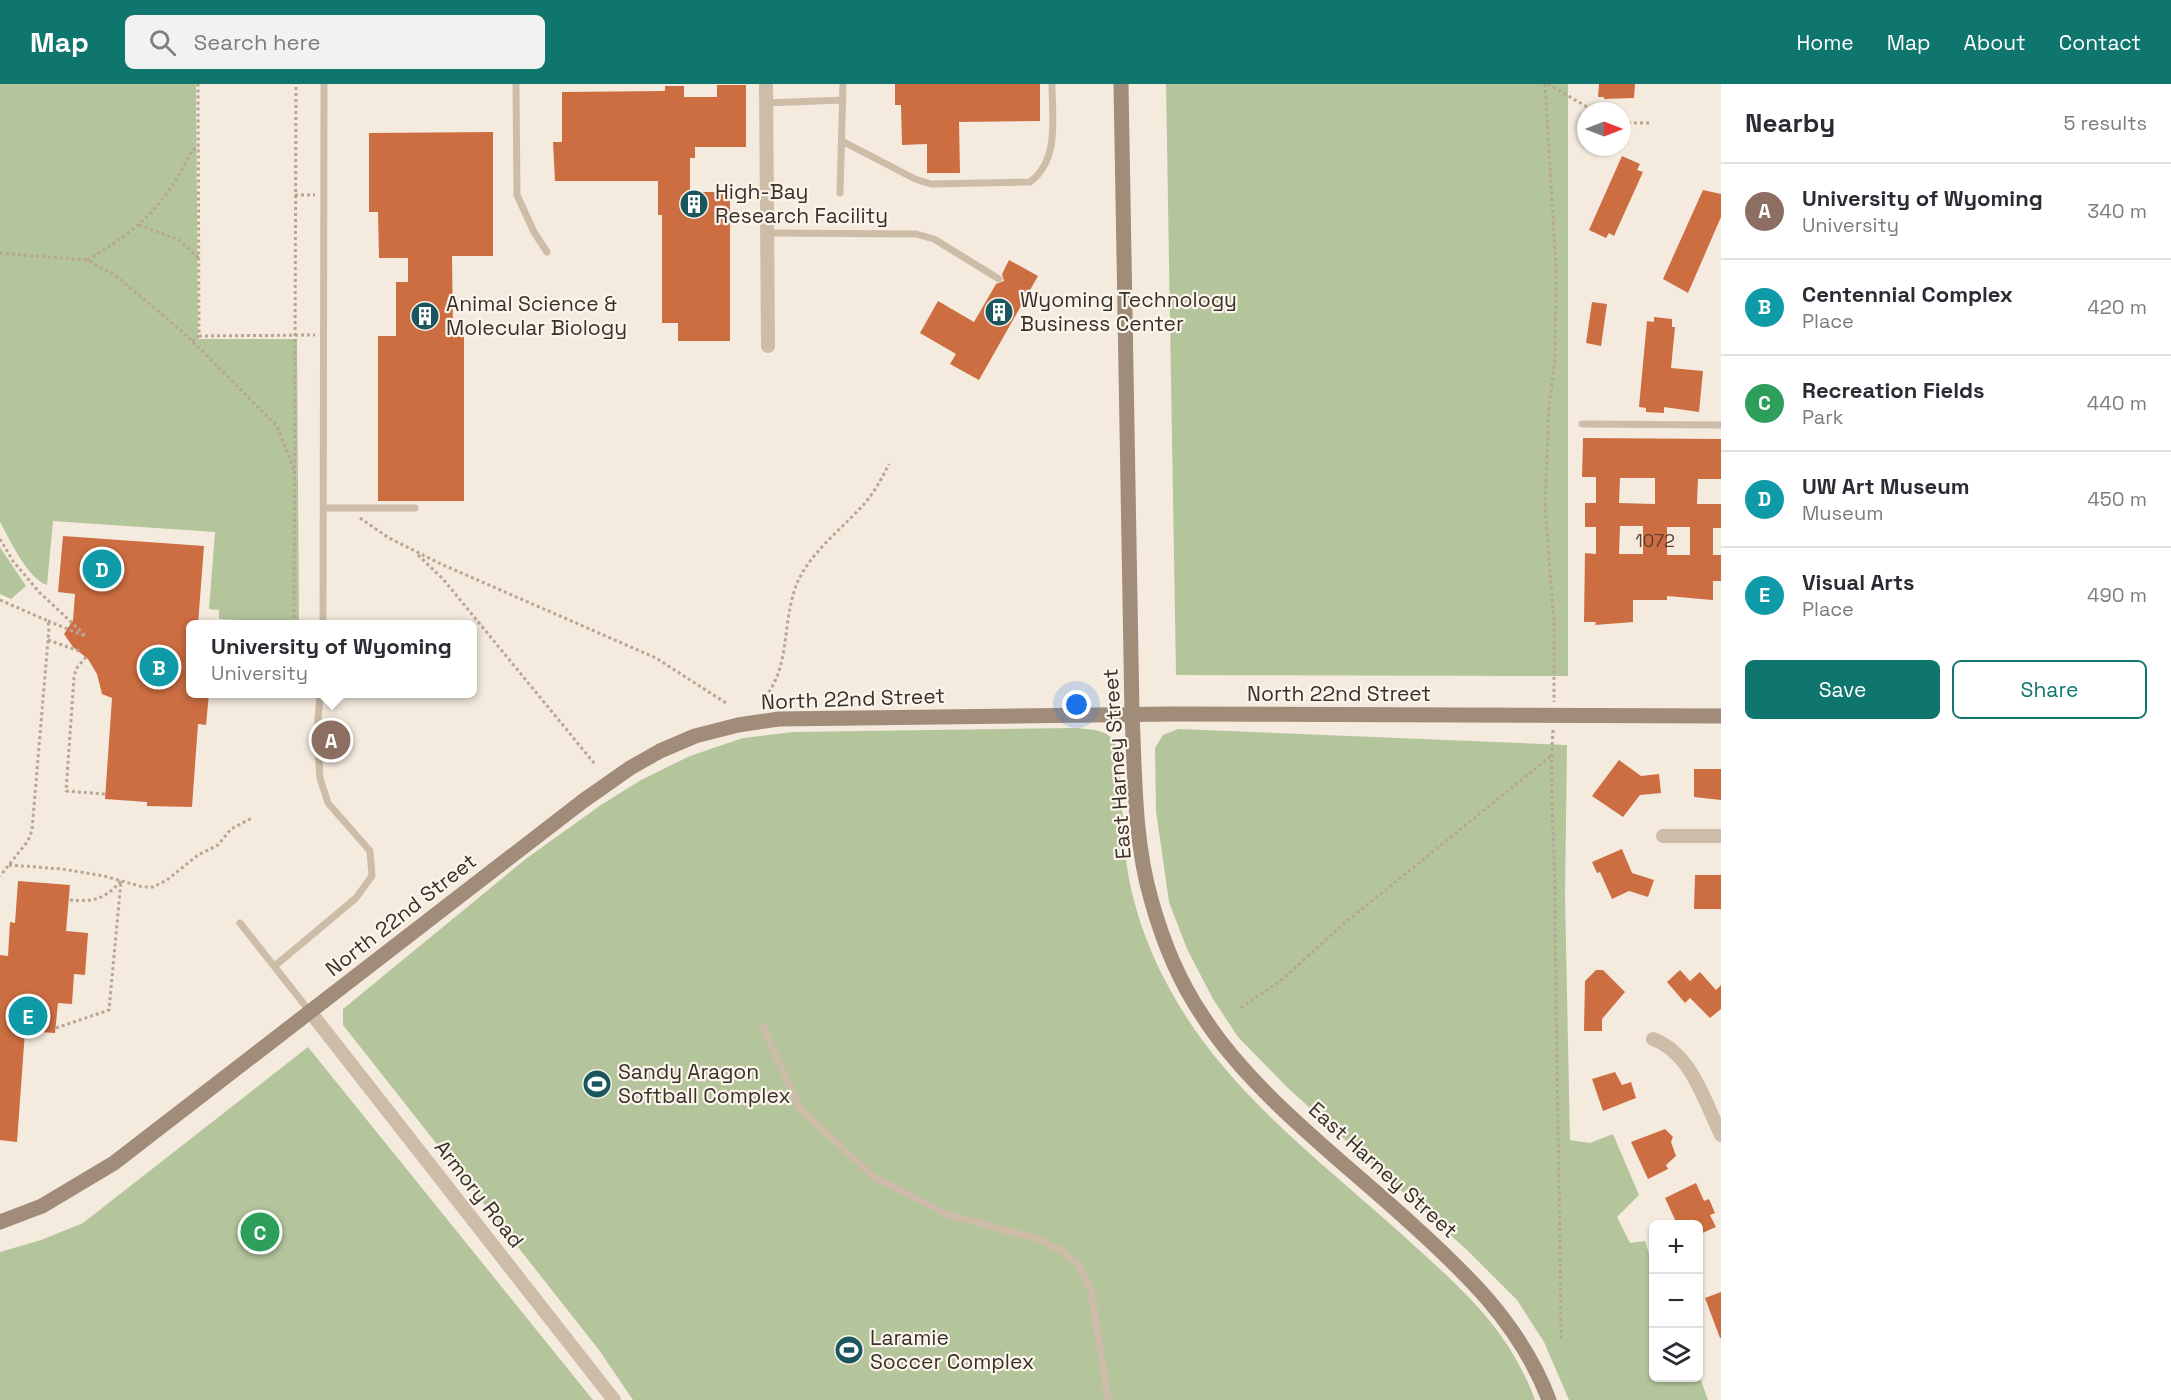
<!DOCTYPE html>
<html lang="en">
<head>
<meta charset="utf-8">
<style>
  body { margin:0; font-family:"Space Grotesk",sans-serif; background:#f2f2f3; color:#2b2b33 }
  .controls { position:absolute; right:18px; bottom:18px; display:grid; overflow:hidden; border-radius:9px; box-shadow:0 2px 4px #0004 }
  .controls button { width:54px; height:54px; display:grid; place-items:center; padding:0; border:0; border-bottom:2px solid #e1e1e2; background:#fff; color:#2b2b33; font:30px sans-serif }
  .compass { position:absolute; left:1577px; top:18px; width:54px; height:54px; border-radius:50%; background:#fff; box-shadow:0 2px 4px #0004; rotate:90deg }
  .you { position:absolute; left:1077px; top:621px; width:21px; height:21px; margin:-15px; border:4px solid #fff; border-radius:50%; background:#1a73e8; box-shadow:0 0 0 9px #1a73e833 }
  .badge { display:grid; place-items:center; width:39px; height:39px; border-radius:50%; background:#0f766e; color:#fff; font-size:20px; font-weight:700 }
  .pin { position:absolute; translate:-50% -50%; border:3px solid #fff; box-shadow:0 2px 6px #0006 }
  .popup { position:absolute; left:186px; top:536px; width:291px; height:78px; box-sizing:border-box; display:grid; place-content:center; border-radius:9px; background:#fff; filter:drop-shadow(0 2px 4px #0005); font-size:20px; white-space:nowrap; color:#7c7c81 }
  .popup b { font-size:22px; color:#2b2b33 }
  .popup::after { content:''; position:absolute; left:50%; top:100%; margin-left:-12px; border:12px solid transparent; border-top-color:#fff }
  .list { margin:0; padding:0; list-style:none }
  h2 { display:flex; justify-content:space-between; align-items:center; height:78px; margin:0; padding:0 24px; font-size:26px }
  h2 small { font-size:20px; font-weight:400; color:#7c7c81 }
  .list li { display:grid; grid-template-columns:39px 1fr auto; gap:18px; align-items:center; box-sizing:border-box; height:96px; padding:0 24px; border-top:2px solid #e1e1e2 }
  .list b { display:block; font-size:22px; white-space:nowrap }
  .list p { margin:0; font-size:20px; white-space:nowrap; color:#7c7c81 }
  .list em { font-size:20px; font-style:normal; color:#7c7c81 }
  .actions { display:flex; gap:12px; padding:18px 24px }
  .actions a { flex:1; padding:14px 0; border:2px solid #0f766e; border-radius:9px; text-align:center; font-size:21px; color:#0f766e }
  .actions .main { background:#0f766e; color:#fff }
  .icon { flex:none; width:33px; height:33px; fill:none; stroke:currentColor; stroke-width:2; stroke-linecap:round; stroke-linejoin:round }
  .map { position:relative; flex:none; width:1721px; height:1316px; overflow:hidden }
  header { display:flex; align-items:center; gap:36px; box-sizing:border-box; height:84px; padding:0 30px; background:#0f766e; color:#fff }
  header strong { font-size:28px }
  nav { display:flex; gap:33px; margin-inline-start:auto; font-size:21px }
  .search { width:420px; height:54px; background:#f2f2f3; display:flex; align-items:center; gap:15px; box-sizing:border-box; padding:0 21px; border-radius:9px; color:#7c7c81; font-size:22px }
  main { display:flex }
  aside { flex:1; background:#fff }
  .map>svg:first-child { display:block }
  .green { fill:#b4c59c }
  .building { fill:#cd6e42; fill-rule:evenodd }
  .lines { fill:none; stroke-linecap:round; stroke-linejoin:round }
  .path { stroke:#b9a692; stroke-width:3; stroke-dasharray:3 3; stroke-linecap:butt }
  .lane { stroke:#cdbca8; stroke-width:7 }
  .street { stroke:#cdbca8; stroke-width:14 }
  .secondary { stroke:#a18b79; stroke-width:15 }
  .labels { text-anchor:middle; stroke-width:4.5; stroke-linejoin:round; paint-order:stroke }
  .number-label { font-size:18px; fill:#5f3f2f }
  .poi-label { font-size:21px; fill:#3a2f29; stroke:#fbf5eb; text-anchor:start }
  .street-label { font-size:21px; fill:#3a2f29; stroke:#fbf5eb }
</style>
</head>
<body>
<header>
<strong>Map</strong>
<div class="search"><svg class="icon" aria-label="search" viewBox="0 0 24 24"><circle cx="10" cy="10" r="6"/><path d="M15 15l6 6"/></svg>Search here</div>
<nav><a>Home</a><a>Map</a><a>About</a><a>Contact</a></nav>
</header>
<main>
<div class="map">
<svg width="1721" height="1316" viewBox="0 0 1721 1316">
  <rect width="100%" height="100%" fill="#f4ebde"/>
  <path class="green" d="M0 0H196L198 255H297L299 540H240L239 536 219 535V526L209 525 215 448 53 437 47 501C28 495 10 456 0 438Z
    M1166 0H1568V592L1176 591Z
    M0 463 26 502 11 515 0 510Z
    M1076 644C1094 646 1110 645 1117 663 1122 700 1122 738 1126 776 1131 816 1146 860 1165 896 1219 1003 1320 1076 1407 1155 1462 1205 1509 1245 1535 1316H633L599 1266 343 941V925L527 774 601 721 641 696 690 672 743 654 793 648Z
    M1178 645 1567 661 1565 812 1570 1056 1590 1059 1613 1050 1639 1111 1617 1133 1630 1159 1645 1157 1653 1182 1654 1294H1698L1699 1291 1708 1316H1569L1544 1258 1517 1216 1467 1166 1289 1005 1238 953 1213 915 1187 865 1169 818 1156 727 1155 664 1163 651Z
    M308 963 593 1316H0V1168L41 1156 83 1139Z"/>
  <path class="building" d="M895 0H1040V37L959 38 960 89H927V60L902 61 901 21H895Z
    M1599 0H1635L1634 14 1604 15V13H1598Z
    M717 1H746V63H695V74H690V108H730V257H678V239H662V131H658V97H555L553 58H562V8L665 7V2H684V13H717Z
    M493 48V172H452L453 251H464V417H378V252H396V198H408V174H379L378 128H369V49Z
    M1622 72 1640 80 1637 86 1643 88 1614 152 1609 149 1606 154 1589 146Z
    M1703 106 1721 110V133L1688 209 1663 195Z
    M1009 176 1038 192 979 296 950 280 956 270 920 249 938 217 974 238 996 200 1004 197 1002 190Z
    M1592 218 1607 220 1601 262 1586 259Z
    M1654 233 1672 235V243H1675L1671 284 1703 287 1699 328 1664 323V329L1646 328V324L1639 323 1647 237 1654 238Z
    M1583 354 1721 355V395H1698L1697 420H1721V444H1713V471H1721V497H1713V516L1667 512V516H1633V538L1595 541 1596 538H1584L1585 469 1596 470V443H1585V419H1596V393H1582ZM1620 394H1655V420L1619 419ZM1620 442H1643V470H1619ZM1667 443H1690V471H1667Z
    M63 452 204 462 198 540H190V609H209L206 641 198 640 192 723 147 722V718L105 715 112 614 102 610 97 590 88 575 73 563 64 550 73 536 75 510 58 508Z
    M1619 676 1641 692 1659 690 1661 709 1640 711 1623 733 1592 712Z
    M1694 685H1721V716L1694 713Z
    M1622 765 1632 789 1654 796 1648 813 1629 807 1612 815 1600 788 1597 789 1592 778Z
    M1695 791H1721V825H1694Z
    M18 797 70 801 66 847 88 849 85 891 74 890 72 920 58 919 55 949 25 947 17 1058 0 1056V871L8 872 10 838 15 839Z
    M1596 886H1603L1625 908 1602 935V947H1584L1585 897Z
    M1680 886 1690 897 1700 888 1716 906 1721 901V925L1710 934 1690 914 1685 919 1667 898Z
    M1615 988 1622 1001 1631 998 1636 1014 1603 1027 1592 995Z
    M1665 1045 1673 1053 1671 1058 1676 1072 1666 1081 1668 1085 1648 1095 1631 1058Z
    M1696 1099 1704 1117 1709 1115 1715 1129 1710 1131 1716 1143 1698 1151V1140H1677L1665 1114Z
    M1721 1208V1254H1720L1705 1214Z"/>
  <g class="lines">
    <path class="path" d="M1545 0 1556 184 1555 275 1549 322 1545 422 1554 538V618
      M1548 0 1594 27
      M1622 39H1650
      M295 111H315
      M139 141 179 156 199 174
      M0 169 87 176 115 191 184 249 277 342 294 386
      M87 176C141 144 164 123 192 66L199 64
      M199 252 315 251
      M192 257 199 252 198 0
      M360 434 389 454 441 480 656 574 726 619
      M0 455 13 477 39 508 86 552
      M418 471 443 495 594 679
      M0 516 48 537 49 544 32 746 28 757 0 792
      M48 537 85 552
      M294 540 296 0
      M48 556 79 567
      M86 573 76 585 74 594 66 707 105 710
      M765 613C792 581 781 532 799 495 813 466 844 443 865 419 875 407 882 394 889 380
      M1553 646C1549 705 1555 764 1555 823 1556 967 1560 1111 1561 1255
      M9 781 62 785 104 792 143 803H153L167 796 198 771 218 761 231 745 252 734
      M1241 924 1284 894 1341 842 1551 672
      M56 944 109 926 121 797C104 816 93 818 69 816"/>
    <path class="lane" d="M516 0 517 111 534 148 547 168
      M766 19 843 16
      M842 57 915 95 931 100 1030 98C1060 76 1052 33 1052 0
      M840 109 843 0
      M767 149 916 150 934 155 999 195
      M1582 340 1721 341
      M324 424H415
      M323 540 324 0
      M240 839 311 929
      M276 881 356 814 372 792 370 767 328 719 320 694 317 648 320 610
      M763 943 800 1025 874 1093 946 1130 1041 1156 1060 1166 1077 1179 1091 1206 1108 1316"/>
    <path class="street" d="M766 0 768 262
      M1663 752H1721
      M311 929 614 1316
      M1653 955C1691 969 1704 1016 1721 1051"/>
    <path class="secondary" d="M1121 0 1132 630C1135 692 1134 756 1151 815 1162 855 1179 897 1202 931 1250 1007 1338 1073 1404 1133 1464 1187 1520 1239 1549 1316
      M0 1138 42 1122 114 1079 583 717 630 684 660 667 695 652 738 641 779 635 1171 630 1721 632"/>
  </g>
  <defs>
    <g id="building-disc" transform="scale(1.5)"><circle r="9.5" fill="#1b565f" stroke="#fbf5eb"/><path d="M-4-6H4V6H1V3H-1V6H-4ZM-2.5-4.3h1.7v1.8h-1.7ZM.8-4.3h1.7v1.8H.8ZM-2.5-1h1.7V.8h-1.7ZM.8-1h1.7V.8H.8Z" fill="#fff"/></g>
    <g id="stadium-disc" transform="scale(1.5)"><circle r="9.5" fill="#1b565f" stroke="#fbf5eb"/><path d="M0-5a6.5 5 0 1 0 0 10a6.5 5 0 1 0 0-10ZM-3.5-1.8h7v3.6h-7Z" fill="#fff"/></g>
  </defs>
  <g fill-rule="evenodd">
    <use href="#building-disc" x="694" y="120"/>
    <use href="#building-disc" x="999" y="228"/>
    <use href="#building-disc" x="425" y="232"/>
    <use href="#stadium-disc" x="597" y="1000"/>
    <use href="#stadium-disc" x="849" y="1266"/>
  </g>
  <g class="labels">
    <g class="number-label">
      <text x="1655" y="463">1072</text>
    </g>
    <g class="poi-label">
      <text x="715" y="115">High-Bay<tspan x="715" dy="24">Research Facility</tspan></text>
      <text x="1020" y="223">Wyoming Technology<tspan x="1020" dy="24">Business Center</tspan></text>
      <text x="446" y="227">Animal Science &amp;<tspan x="446" dy="24">Molecular Biology</tspan></text>
      <text x="618" y="995">Sandy Aragon<tspan x="618" dy="24">Softball Complex</tspan></text>
      <text x="870" y="1261">Laramie<tspan x="870" dy="24">Soccer Complex</tspan></text>
    </g>
    <g class="street-label">
      <text x="1339" y="617">North 22nd Street</text>
      <text transform="translate(853 615) rotate(-2)" y="7">North 22nd Street</text>
      <text transform="translate(1117 680) rotate(-94)" y="7">East Harney Street</text>
      <text transform="translate(401 831) rotate(-38)" y="7">North 22nd Street</text>
      <text transform="translate(1383 1086) rotate(42)" y="7">East Harney Street</text>
      <text transform="translate(479 1110) rotate(52)" y="7">Armory Road</text>
    </g>
  </g>
</svg>
<div class="controls">
<button>+</button>
<button>−</button>
<button><svg class="icon" aria-label="layers" viewBox="0 0 24 24"><path d="M12 4l9 5-9 5-9-5zM3 14l9 5 9-5"/></svg></button>
</div>
<svg class="compass" viewBox="-18 -18 36 36"><path d="M0-13l5 13h-10z" fill="#e53935"/><path d="M0 13l5-13h-10z" fill="#7c7c81"/></svg>
<div class="you"></div>
<div class="pin badge" style="left:331px;top:656px;background:#8d6e63">A</div>
<div class="popup"><b>University of Wyoming</b>University</div>
<div class="pin badge" style="left:159px;top:583px;background:#0f9aa8">B</div>
<div class="pin badge" style="left:260px;top:1148px;background:#2e9e5b">C</div>
<div class="pin badge" style="left:102px;top:485px;background:#0f9aa8">D</div>
<div class="pin badge" style="left:28px;top:932px;background:#0f9aa8">E</div>
</div>
<aside>
<h2>Nearby<small>5 results</small></h2>
<ul class="list">
<li><span class="badge" style="background:#8d6e63">A</span><div><b>University of Wyoming</b><p>University</p></div><em>340 m</em></li>
<li><span class="badge" style="background:#0f9aa8">B</span><div><b>Centennial Complex</b><p>Place</p></div><em>420 m</em></li>
<li><span class="badge" style="background:#2e9e5b">C</span><div><b>Recreation Fields</b><p>Park</p></div><em>440 m</em></li>
<li><span class="badge" style="background:#0f9aa8">D</span><div><b>UW Art Museum</b><p>Museum</p></div><em>450 m</em></li>
<li><span class="badge" style="background:#0f9aa8">E</span><div><b>Visual Arts</b><p>Place</p></div><em>490 m</em></li>
</ul>
<div class="actions"><a class="main">Save</a><a>Share</a></div>
</aside>
</main>
</body>
</html>
